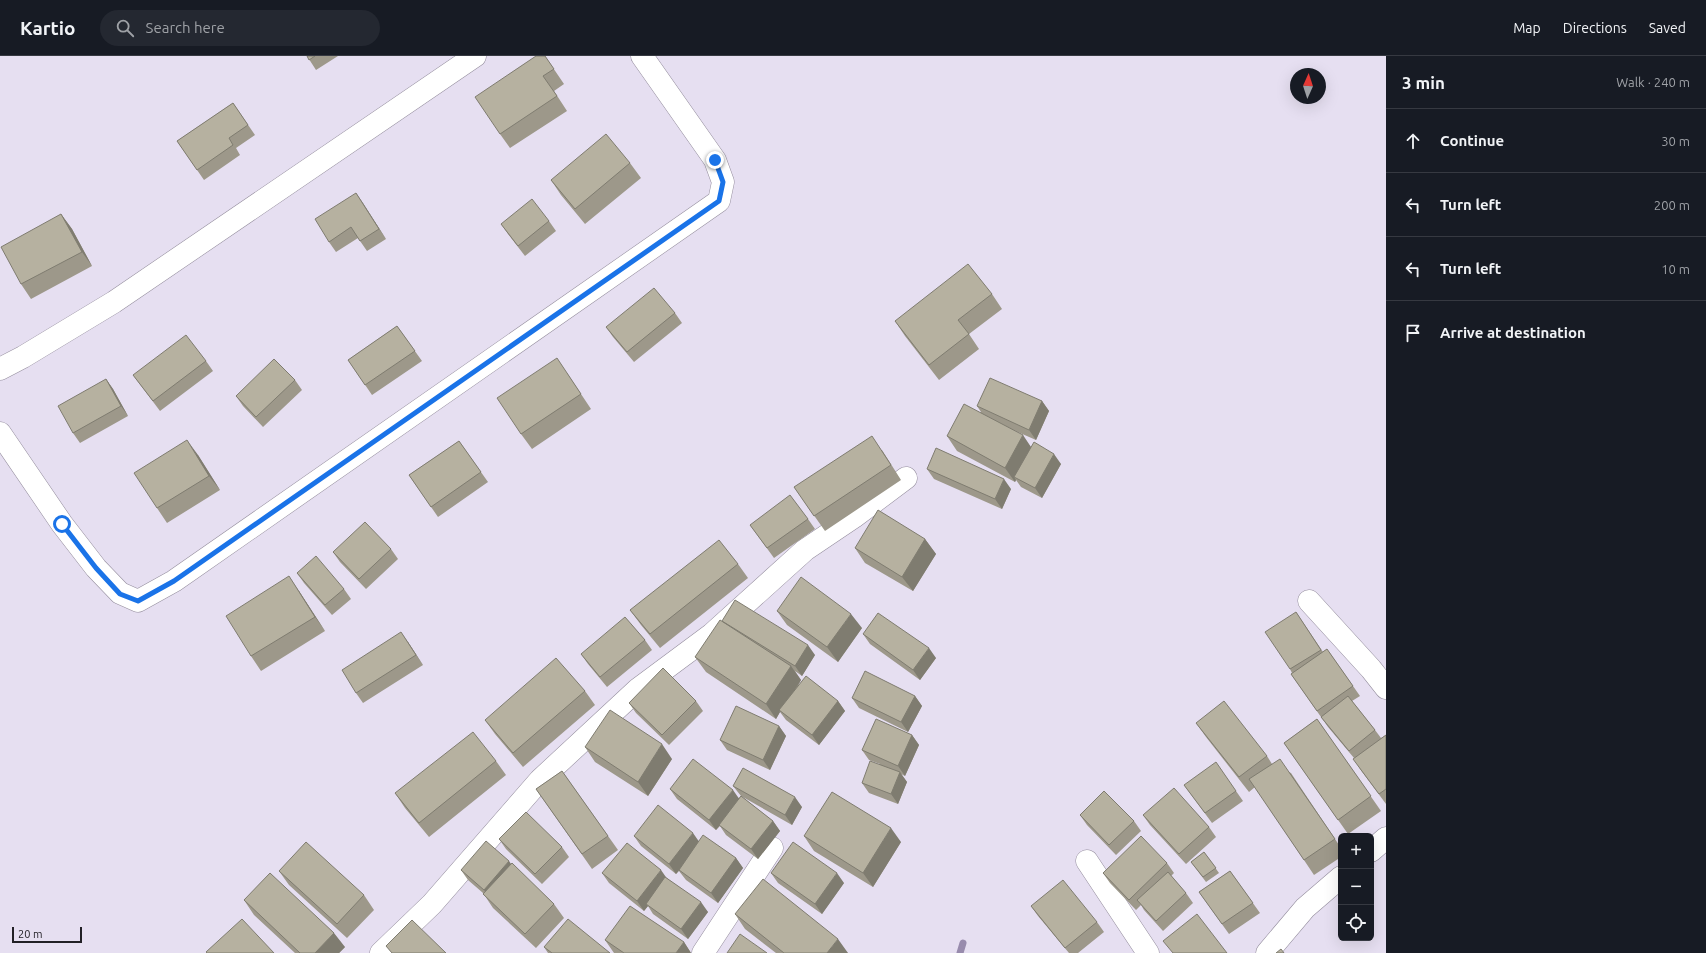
<!DOCTYPE html>
<html lang="en">
<head>
<meta charset="utf-8">
<style>
  body { margin:0; font-family:Ubuntu,sans-serif; background:#242831; color:#f1f3f6 }
  .controls { position:absolute; right:12px; bottom:12px; display:grid; overflow:hidden; border-radius:6px; box-shadow:0 4px 16px #0002 }
  .controls button { width:36px; height:36px; display:grid; place-items:center; padding:0; border:0; border-bottom:1px solid #363941; background:#171b24; color:#f1f3f6; font:20px sans-serif }
  .compass { position:absolute; left:1290px; top:12px; width:36px; height:36px; border-radius:50%; background:#171b24; box-shadow:0 4px 16px #0002; rotate:3deg }
  .scale { position:absolute; left:12px; bottom:10px; width:70px; box-sizing:border-box; padding-left:4px; border:2px solid #222026; border-top:0; font-size:11px; line-height:14px; white-space:nowrap; color:#222026; -webkit-text-stroke:3px #e6dff1; paint-order:stroke }
  .stop { position:absolute; width:12px; height:12px; margin:-9px; border:3px solid #1a73e8; border-radius:50%; background:#fff }
  .stop.end { background:#1a73e8; border-color:#fff; box-shadow:0 1px 4px #0008 }
  .list { margin:0; padding:0; list-style:none }
  h2 { display:flex; justify-content:space-between; align-items:center; height:52px; margin:0; padding:0 16px; font-size:17px }
  h2 small { font-size:13px; font-weight:400; color:#9ea1a6 }
  .list li { display:grid; grid-template-columns:26px 1fr auto; gap:12px; align-items:center; box-sizing:border-box; height:64px; padding:0 16px; border-top:1px solid #363941 }
  .list b { display:block; font-size:15px; white-space:nowrap }
  .list em { font-size:13px; font-style:normal; color:#9ea1a6 }
  .icon { flex:none; width:22px; height:22px; fill:none; stroke:currentColor; stroke-width:2; stroke-linecap:round; stroke-linejoin:round }
  .map { position:relative; flex:none; width:1386px; height:897px; overflow:hidden }
  header { display:flex; align-items:center; gap:24px; box-sizing:border-box; height:56px; padding:0 20px; background:#171b24; border-bottom:1px solid #363941 }
  header strong { font-size:19px }
  nav { display:flex; gap:22px; margin-inline-start:auto; font-size:14px }
  .search { width:280px; height:36px; background:#242831; display:flex; align-items:center; gap:10px; box-sizing:border-box; padding:0 14px; border-radius:22px; color:#9ea1a6; font-size:15px }
  main { display:flex }
  aside { flex:1; background:#171b24 }
  .map>svg:first-child { display:block }
  .lines { fill:none; stroke-linecap:round; stroke-linejoin:round }
  .stream { stroke:#988bad; stroke-width:7 }
  .minor-casing { stroke:#948d9d; stroke-width:23 }
  .minor { stroke:#fff; stroke-width:22 }
  .wall { fill:#9d988a }
  .shaded-wall { fill:#7f7c70 }
  .building { fill:#b6b1a0; stroke:#7f7c70 }
  .route { stroke:#1a73e8; stroke-width:5 }
</style>
</head>
<body>
<header>
<strong>Kartio</strong>
<div class="search"><svg class="icon" aria-label="search" viewBox="0 0 24 24"><circle cx="10" cy="10" r="6"/><path d="M15 15l6 6"/></svg>Search here</div>
<nav><a>Map</a><a>Directions</a><a>Saved</a></nav>
</header>
<main>
<div class="map">
<svg width="1386" height="897" viewBox="0 0 1386 897">
  <rect width="100%" height="100%" fill="#e6dff1"/>
  <g class="lines">
    <path class="stream" d="M960 897 963 887"/>
    <g class="minor-casing">
      <path id="minor" d="M0 313 23 301 114 246 475 0
        M0 377 62 468 96 512 120 537 138 545 174 525 719 145 723 126 715 104 642 0
        M1309 545 1371 613 1386 632
        M1371 795 1386 782
        M1087 805 1148 897
        M381 897 432 848 540 724 638 633 712 578 805 494 854 461 906 422
        M703 897 772 792
        M1267 897 1305 852 1341 821"/>
    </g>
    <use href="#minor" class="minor"/>
  </g>
  <path class="wall" d="M307 0H338L316 14Z
    M545 0 564 28 554 35 567 55 510 92 500 78Z
    M233 47 255 79 236 92 240 99 204 124 177 85Z
    M630 107 641 122 585 168 561 139 551 124Z
    M356 137 386 183 367 195 358 182 336 196 329 186Z
    M61 158 72 173 92 210 31 243 21 228Z
    M549 165 556 175 525 200 508 178 501 168Z
    M992 238 1002 253 969 278 979 293 939 324 905 280 895 265Z
    M675 257 682 267 634 306 613 281 606 271Z
    M397 270 422 305 372 339 348 304Z
    M206 305 213 315 160 355 133 319Z
    M567 317 591 353 532 393 521 378Z
    M106 323 113 333 128 360 80 387 73 377Z
    M295 324 302 334 263 371 243 350 236 340Z
    M1042 345 1049 355 1036 384 1011 373 1031 391 1061 408 1042 442 1021 431 1016 424 1015 426 957 395 947 380 981 356 977 350Z
    M459 385 488 426 438 461 409 419Z
    M882 394 901 424 825 475 794 431Z
    M198 399 220 434 167 467 157 452Z
    M927 413 1011 433 1002 453 934 423Z
    M808 463 815 473 774 502 750 469Z
    M925 483 936 498 913 535 865 507 855 492Z
    M391 493 398 503 366 533 340 506 333 496Z
    M738 508 748 522 660 592 641 569 630 554Z
    M297 517 344 533 351 543 332 559 304 527Z
    M299 535 325 575 261 615 251 600Z
    M777 555 862 572 838 606 787 569Z
    M1296 556 1323 596 1327 593 1360 640 1352 645 1375 674 1381 682 1386 679V748L1360 713 1354 702 1328 671 1291 618 1292 617 1290 613Z
    M722 565 815 599 802 620 795 615 801 624 798 630 838 645 845 655 819 689 786 664 780 656 776 663 706 616 695 601Z
    M863 578 936 602 920 624 870 588Z
    M645 584 652 594 607 631 588 608 581 598Z
    M408 586 423 609 363 647 356 637Z
    M585 635 595 649 523 711 495 678 485 664Z
    M915 640 922 650 908 676 859 652 852 642Z
    M696 645 703 655 669 689 636 657 629 647Z
    M1317 663 1381 755 1348 778 1284 687Z
    M1196 667 1267 700 1272 708 1291 717 1341 792V801L1314 819 1255 731 1249 736 1206 681Z
    M779 670 786 680 770 714 727 694 720 684Z
    M912 679 919 689 905 720 901 718 907 726 898 748 869 737 862 727 880 708 869 704 862 694Z
    M585 691 672 703 648 740 595 706Z
    M496 705 506 719 429 781 405 752 395 737Z
    M562 715 618 794 592 813 536 733Z
    M1184 729 1236 735 1243 745 1212 767Z
    M733 730 802 751 792 769 741 740 773 765 780 775 758 803 726 779 720 770 716 774 677 743 670 733 739 742 741 740Z
    M1080 759 1134 765 1141 775 1116 799 1087 769Z
    M1143 759 1209 771 1216 781 1186 808 1150 769Z
    M634 780 699 785 736 802 743 812 718 847 686 824 679 815 676 818 641 790Z
    M804 780 901 786 873 831 814 795Z
    M499 783 562 791 569 801 542 828 506 793Z
    M1204 796 1219 817 1206 826 1191 806Z
    M1167 807 1174 817 1171 820 1186 837 1193 847 1163 875 1144 854 1141 849 1136 854 1110 827 1103 817Z
    M511 808 554 848 564 862 536 892 493 852 483 837 468 824 461 814Z
    M279 815 364 839 374 854 347 882 289 829Z
    M1230 815 1260 857 1229 878 1199 836Z
    M602 817 667 822 708 856 688 883 653 858 648 850 644 855 609 827Z
    M771 817 844 827 822 858 778 827Z
    M244 844 345 891 339 897H295L254 859Z
    M1031 850 1097 866 1104 876 1078 897H1069L1038 860Z
    M735 858 848 897H776L745 873Z
    M605 884 684 886 691 897H614Z
    M544 891 610 897H548Z"/>
  <path class="shaded-wall" d="M356 137 363 147 386 183 379 173Z
    M61 158 72 173 92 210 82 196Z
    M106 323 113 333 128 360 121 350Z
    M1042 345 1049 355 1036 384 1029 374Z
    M1023 379 1033 394 1014 421 1016 424 1015 426 1005 412Z
    M187 384 198 399 220 434 209 420Z
    M1054 398 1061 408 1042 442 1035 432Z
    M1004 423 1011 433 1002 453 995 443Z
    M925 483 936 498 913 535 902 521Z
    M289 520 299 535 325 575 315 561Z
    M851 558 862 572 838 606 827 591Z
    M401 576 408 586 423 609 416 599Z
    M808 589 815 599 802 620 795 610Z
    M929 592 936 602 920 624 913 614Z
    M791 610 801 624 781 656 779 654 780 656 776 663 766 648Z
    M915 640 922 650 908 676 901 666Z
    M838 645 845 655 819 689 812 679Z
    M779 670 786 680 770 714 763 704Z
    M912 679 919 689 905 720 898 710Z
    M662 688 672 703 648 740 638 726Z
    M900 716 907 726 898 748 891 738Z
    M733 734 740 744 716 774 709 764Z
    M795 741 802 751 792 769 785 759Z
    M773 765 780 775 758 803 751 793Z
    M891 772 901 786 873 831 863 817Z
    M693 777 700 787 676 818 669 808Z
    M736 802 743 812 718 847 711 837Z
    M509 805 516 815 491 844 484 834Z
    M661 814 668 824 646 848 648 850 644 855 637 845Z
    M837 817 844 827 822 858 815 848Z
    M701 846 708 856 688 883 681 873Z
    M334 877 345 891 339 897H315Z
    M838 883 848 897H827Z
    M684 886 691 897H676Z"/>
  <path class="building" d="M307 0H315L309 4Z
    M536 0H545L554 13 543 20 557 40 500 78 475 41Z
    M233 47 248 69 229 82 233 89 197 114 177 85Z
    M606 78 630 107 575 153 551 124Z
    M356 137 379 173 360 185 351 171 329 186 315 163Z
    M532 143 549 165 518 190 501 168Z
    M61 158 82 196 21 228 1 191Z
    M968 208 992 238 958 264 969 278 929 309 895 265Z
    M654 232 675 257 627 296 606 271Z
    M397 270 415 295 365 329 348 304Z
    M186 279 206 305 153 345 133 319Z
    M557 302 581 338 521 378 497 342Z
    M274 303 295 324 256 361 236 340Z
    M990 322 1042 345 1029 374 977 350Z
    M106 323 121 350 73 377 58 350Z
    M964 348 1023 379 1005 412 947 380Z
    M872 380 891 409 814 460 794 431Z
    M187 384 209 420 157 452 134 417Z
    M459 385 481 416 431 451 409 419Z
    M1034 386 1054 398 1035 432 1014 421Z
    M936 392 1004 423 995 443 927 413Z
    M790 439 808 463 767 492 750 469Z
    M878 454 925 483 902 521 855 492Z
    M365 466 391 493 359 523 333 496Z
    M719 484 738 508 650 578 630 554Z
    M316 500 344 533 325 549 297 517Z
    M289 520 315 561 251 600 226 560Z
    M801 521 851 558 827 591 777 555Z
    M735 544 808 589 795 610 722 565Z
    M1296 556 1321 594 1290 613 1265 576Z
    M878 557 929 592 913 614 863 578Z
    M625 561 645 584 600 621 581 598Z
    M720 564 791 610 766 648 695 601Z
    M401 576 416 599 356 637 342 614Z
    M1327 593 1353 630 1317 655 1291 618Z
    M556 602 585 635 513 697 485 664Z
    M663 612 696 645 662 679 629 647Z
    M865 615 915 640 901 666 852 642Z
    M806 620 838 645 812 679 779 654Z
    M1348 640 1375 674 1349 695 1321 661Z
    M1224 645 1267 700 1239 721 1196 667Z
    M736 650 779 670 763 704 720 684Z
    M610 654 662 688 638 726 585 691Z
    M876 663 912 679 898 710 862 694Z
    M1317 663 1371 740 1338 764 1284 687Z
    M473 676 496 705 419 767 395 737Z
    M1386 679V733L1379 738 1353 703Z
    M693 703 733 734 709 764 670 733Z
    M1280 703 1335 783 1304 804 1249 723Z
    M870 705 900 716 891 738 862 727Z
    M1216 706 1236 735 1205 757 1184 729Z
    M743 712 795 741 785 759 733 730Z
    M562 715 608 780 582 798 536 733Z
    M1174 732 1209 771 1179 798 1143 759Z
    M1104 735 1134 765 1109 789 1080 759Z
    M832 736 891 772 863 817 804 780Z
    M741 740 773 765 751 793 719 769Z
    M658 749 693 777 669 808 634 780Z
    M526 756 562 791 535 818 499 783Z
    M703 779 736 802 711 837 679 814Z
    M1141 780 1167 807 1129 844 1103 817Z
    M486 785 509 805 484 834 461 814Z
    M306 786 364 839 337 868 279 815Z
    M793 786 837 817 815 848 771 817Z
    M627 787 661 814 637 845 602 817Z
    M1204 796 1216 812 1203 821 1191 806Z
    M512 807 554 848 525 878 483 838Z
    M1230 815 1253 847 1222 868 1199 836Z
    M1168 816 1186 837 1156 865 1137 844Z
    M270 817 334 877 315 897H300L244 844Z
    M665 821 701 846 681 873 646 848Z
    M763 823 838 883 827 897H784L735 858Z
    M1063 824 1097 866 1065 892 1031 850Z
    M630 850 684 886 676 897H624L605 884Z
    M1197 858 1227 897H1173L1163 885Z
    M242 863 274 897H207L206 896Z
    M568 863 610 897H552L544 891Z
    M412 864 446 897H392L386 890Z
    M740 878 767 897H727Z
    M1281 893 1284 897H1276Z"/>
  <g class="lines">
    <path class="route" d="M62 468 96 512 120 538 138 545 174 525 719 145 723 126 715 104"/>
  </g>
</svg>
<div class="controls">
<button>+</button>
<button>−</button>
<button><svg class="icon" aria-label="locate" viewBox="0 0 24 24"><circle cx="12" cy="12" r="6"/><path d="M12 2v4M12 18v4M2 12h4M18 12h4"/></svg></button>
</div>
<svg class="compass" viewBox="-18 -18 36 36"><path d="M0-13l5 13h-10z" fill="#e53935"/><path d="M0 13l5-13h-10z" fill="#9ea1a6"/></svg>
<div class="scale">20 m</div>
<div class="stop" style="left:62px;top:468px"></div>
<div class="stop end" style="left:715px;top:104px"></div>
</div>
<aside>
<h2>3 min<small>Walk · 240 m</small></h2>
<ul class="list">
<li><svg class="icon" aria-label="ahead" viewBox="0 0 24 24"><path d="M12 20V5M6 11l6-6 6 6"/></svg><div><b>Continue</b></div><em>30 m</em></li>
<li><svg class="icon" aria-label="left" viewBox="0 0 24 24"><path d="M17 20v-9H6M10 6l-5 5 5 5"/></svg><div><b>Turn left</b></div><em>200 m</em></li>
<li><svg class="icon" aria-label="left" viewBox="0 0 24 24"><path d="M17 20v-9H6M10 6l-5 5 5 5"/></svg><div><b>Turn left</b></div><em>10 m</em></li>
<li><svg class="icon" aria-label="arrive" viewBox="0 0 24 24"><path d="M6 21V4h12l-3 4 3 4H6"/></svg><div><b>Arrive at destination</b></div></li>
</ul>
</aside>
</main>
</body>
</html>
